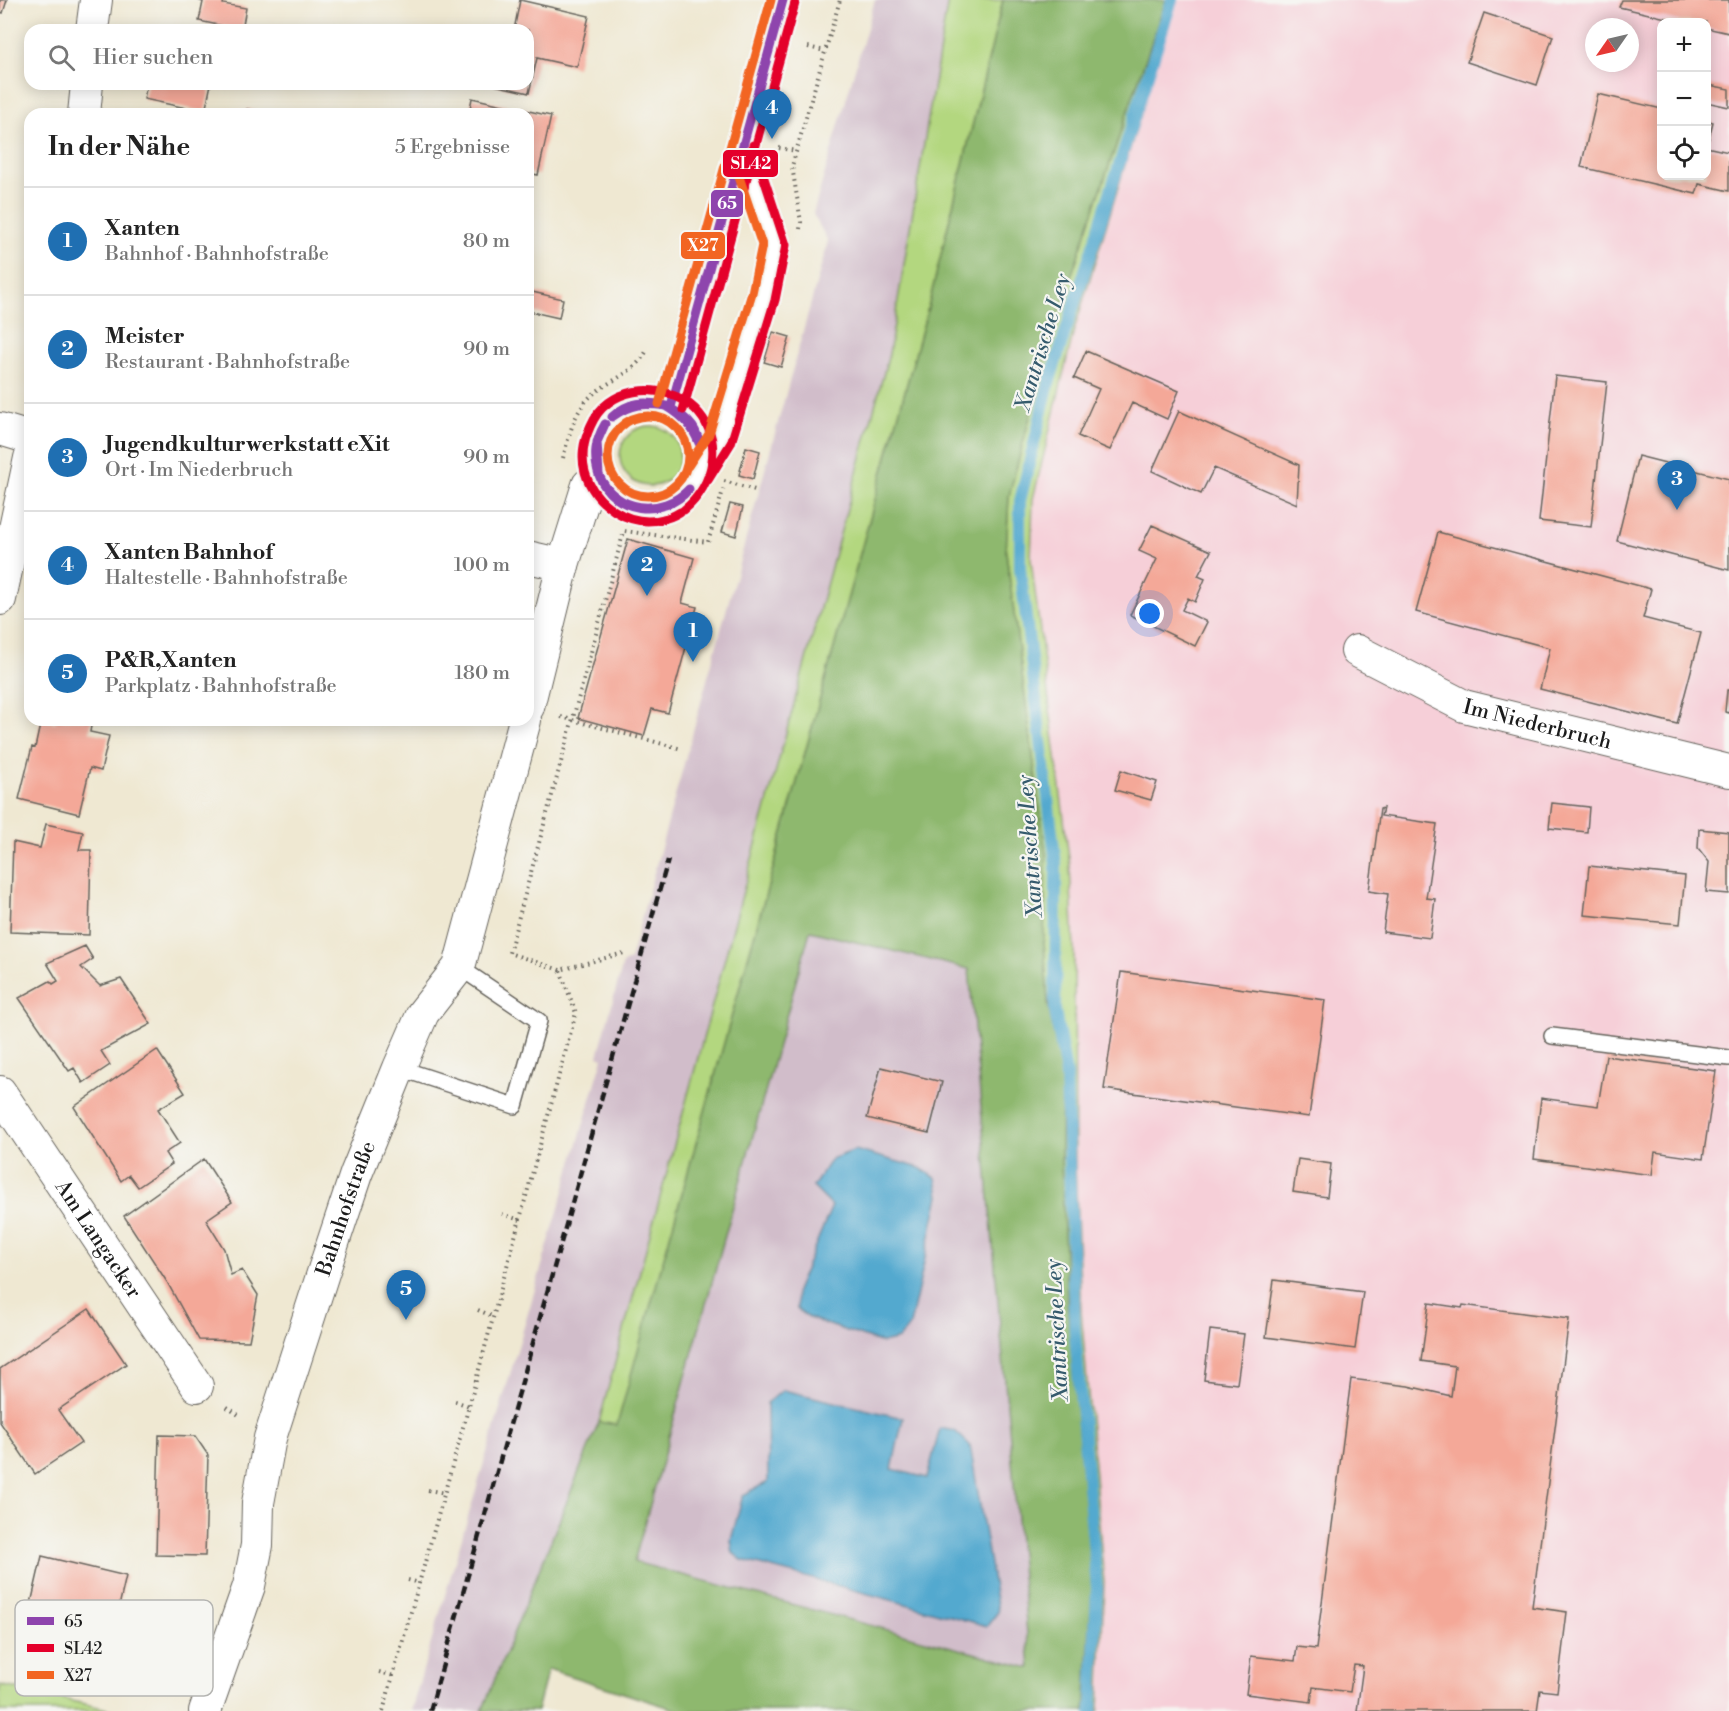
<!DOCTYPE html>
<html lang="de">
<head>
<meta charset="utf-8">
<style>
  body { margin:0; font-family:"Libre Bodoni",serif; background:#f2f2f2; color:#222 }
  .controls { position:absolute; right:18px; top:18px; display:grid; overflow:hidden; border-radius:12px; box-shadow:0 3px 15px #0003 }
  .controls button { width:54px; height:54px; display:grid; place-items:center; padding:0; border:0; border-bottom:2px solid #e0e0e0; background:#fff; color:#222; font:30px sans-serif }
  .compass { position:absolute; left:1585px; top:18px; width:54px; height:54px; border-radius:50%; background:#fff; box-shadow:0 3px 15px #0003; rotate:236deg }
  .you { position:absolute; left:1150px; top:614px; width:21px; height:21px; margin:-15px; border:4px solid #fff; border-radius:50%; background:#1a73e8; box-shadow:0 0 0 9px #1a73e833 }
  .badge { display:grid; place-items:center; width:39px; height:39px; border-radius:50%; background:#1f6fb2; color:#fff; font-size:20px; font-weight:700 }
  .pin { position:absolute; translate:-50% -50px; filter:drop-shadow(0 2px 3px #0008) }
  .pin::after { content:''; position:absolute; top:32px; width:21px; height:18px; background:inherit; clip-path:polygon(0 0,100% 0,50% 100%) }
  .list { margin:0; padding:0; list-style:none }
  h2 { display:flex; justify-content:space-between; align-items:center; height:78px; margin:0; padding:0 24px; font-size:26px }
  h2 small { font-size:20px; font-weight:400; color:#767676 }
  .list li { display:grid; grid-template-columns:39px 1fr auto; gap:18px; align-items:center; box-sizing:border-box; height:108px; padding:0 24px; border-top:2px solid #e0e0e0 }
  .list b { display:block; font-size:22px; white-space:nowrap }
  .list p { margin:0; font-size:20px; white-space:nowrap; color:#767676 }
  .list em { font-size:20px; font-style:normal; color:#767676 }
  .icon { flex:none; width:33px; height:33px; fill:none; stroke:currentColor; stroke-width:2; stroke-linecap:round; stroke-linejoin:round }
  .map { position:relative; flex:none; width:1729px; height:1711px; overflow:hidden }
  .search { position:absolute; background:#fff; box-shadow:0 3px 15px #0003; left:24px; top:24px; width:510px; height:66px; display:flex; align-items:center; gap:15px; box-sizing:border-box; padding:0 21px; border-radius:18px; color:#767676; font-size:22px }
  .panel { position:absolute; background:#fff; box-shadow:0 3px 15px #0003; left:24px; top:108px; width:510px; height:618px; border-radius:18px }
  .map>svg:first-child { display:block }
  .built { fill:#f6cfd8; fill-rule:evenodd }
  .industrial { fill:#d1bdca }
  .green { fill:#b3d77f; stroke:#687a4e; stroke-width:1.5 }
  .forest { fill:#8eb86e; stroke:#556a45; stroke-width:1.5; fill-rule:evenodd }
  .water { fill:#53a9cf; stroke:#386276; stroke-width:1.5 }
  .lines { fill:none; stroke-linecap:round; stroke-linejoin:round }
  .stream { stroke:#53a9cf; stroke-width:12 }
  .building { fill:#f4a898 }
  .lane-casing { stroke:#66635c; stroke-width:18 }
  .street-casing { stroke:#66635c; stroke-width:34 }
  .path { stroke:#66635c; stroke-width:4; stroke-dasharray:1.5 4.5; stroke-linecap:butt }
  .lane { stroke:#fff; stroke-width:15 }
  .street { stroke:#fff; stroke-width:32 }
  .rail { stroke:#1c1c1c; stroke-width:4.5; stroke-dasharray:9 4.5; stroke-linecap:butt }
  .bus-1-casing { stroke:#f6f6f2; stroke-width:14 }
  .bus-2-casing { stroke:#f6f6f2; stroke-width:14 }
  .bus-3-casing { stroke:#f6f6f2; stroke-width:14 }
  .bus-1 { stroke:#8e44ad; stroke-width:9 }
  .bus-2 { stroke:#e4002b; stroke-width:9 }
  .bus-3 { stroke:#f26522; stroke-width:9 }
  .labels { text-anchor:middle; stroke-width:4.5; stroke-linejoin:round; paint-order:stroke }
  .street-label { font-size:21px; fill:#1c1c1c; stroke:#f6f6f2 }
  .water-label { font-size:22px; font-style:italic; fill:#355b6d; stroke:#f6f6f2 }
  .key { fill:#f6f6f2; stroke:#b5b5b2; stroke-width:1.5 }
  .key-label { font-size:16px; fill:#1c1c1c }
  .line-badge { stroke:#f6f6f2; stroke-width:2 }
  .badge-label { font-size:16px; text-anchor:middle; font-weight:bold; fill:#fff }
</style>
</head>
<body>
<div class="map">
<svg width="1729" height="1711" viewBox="0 0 1729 1711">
  <rect width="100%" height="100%" fill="#f6f6f2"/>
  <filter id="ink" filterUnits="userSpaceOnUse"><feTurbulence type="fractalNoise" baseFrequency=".0167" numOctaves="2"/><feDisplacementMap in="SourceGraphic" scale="12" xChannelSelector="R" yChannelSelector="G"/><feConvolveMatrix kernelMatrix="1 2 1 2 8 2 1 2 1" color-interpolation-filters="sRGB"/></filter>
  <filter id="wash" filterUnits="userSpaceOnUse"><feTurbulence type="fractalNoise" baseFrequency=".008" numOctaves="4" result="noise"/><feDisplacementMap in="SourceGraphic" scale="24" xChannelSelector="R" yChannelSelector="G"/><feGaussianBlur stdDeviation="1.35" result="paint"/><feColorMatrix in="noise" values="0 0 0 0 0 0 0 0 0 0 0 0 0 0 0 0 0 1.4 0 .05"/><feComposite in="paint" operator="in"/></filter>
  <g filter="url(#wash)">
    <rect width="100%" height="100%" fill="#efe8d2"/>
    <path class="built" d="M1176 0H1729V1711H1099L1104 1583 1081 1311 1075 1164 1074 949 1070 866 1031 560 1033 499 1074 331ZM1662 22H1706V176H1662ZM1594 27H1630V63H1594Z"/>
    <path class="industrial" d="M875 0H948L889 354 599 1422 482 1711H411L603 1058 598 1056 623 963 630 960 828 241 813 214Z
      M810 931 969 969 1031 1669 634 1562Z"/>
    <path class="green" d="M948 0H1003L928 308 774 865 617 1426 599 1422 889 354Z
      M1166 0H1176L1074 330 1033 499 1031 560 1070 866 1074 949 1075 1164 1081 1311 1104 1583 1099 1711H1085L1092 1588 1067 1301 1061 1161 1062 1075 1048 1004 1044 941 1046 855 1006 552 1009 496 1054 326Z
      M620 456a30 30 0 1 1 60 0a30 30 0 1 1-60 0Z
      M0 1685 116 1711H0Z"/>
    <path class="forest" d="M1003 0H1166L1054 326 1009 496 1006 552 1046 855 1044 941 1048 1004 1062 1075 1061 1161 1067 1301 1092 1588 1085 1711H680L548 1669 537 1711H482L599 1422 617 1425 774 865 928 308ZM810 931 969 969 1030 1668 634 1562Z"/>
    <path class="water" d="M855 1150 920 1168 936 1178 939 1196 910 1325 899 1339 882 1343 809 1318 797 1309 796 1291 832 1206 813 1187 831 1159Z
      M783 1390 903 1418 892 1469 927 1478 940 1428 955 1431 970 1445 998 1612 987 1626 742 1560 733 1553 731 1540 743 1495 768 1482 767 1403Z"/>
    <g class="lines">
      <path class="stream" d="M1092 1711 1097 1588 1075 1333 1066 1073 1055 1011 1056 865 1020 568V501L1048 386 1172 0"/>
    </g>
    <g id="blocks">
      <path class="building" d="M0 0H7L3 13 0 12Z
        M198 0H224L223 4 246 8 242 30 199 21 203 2Z
        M520 0 589 16 577 67 537 58 529 93 494 85 528 84V30H514Z
        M1622 0H1729V33L1706 28V22H1683L1619 7Z
        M1484 13 1553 36 1537 85 1467 62Z
        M147 84H211L205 112 144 99Z
        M1709 85 1729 89V107L1706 102Z
        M1598 94 1662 109V176H1706V147L1729 152V191L1699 184 1696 194 1581 167Z
        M472 98 551 116 538 175 528 173V114H469Z
        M247 109 267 113V114H246Z
        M1706 120 1713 122 1707 146H1706Z
        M528 291 563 299 559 318 528 311Z
        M773 332 790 337 781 367 764 362Z
        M1086 351 1179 391 1167 419 1132 403 1110 450 1078 436 1099 389 1074 378Z
        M1555 376 1607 382 1591 527 1539 521Z
        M1179 411 1299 465 1297 504 1214 468 1201 494 1152 471Z
        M746 447 760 451 753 479 739 475Z
        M1638 456 1729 479V570L1617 541Z
        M730 504 743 507 736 536 722 532Z
        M1152 525 1211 551 1198 576 1205 579 1195 602 1188 598 1182 610 1207 622 1195 646 1130 615 1157 559 1139 551Z
        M1438 532 1651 589 1643 618 1701 633 1677 724 1540 689 1550 648 1416 612Z
        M628 539 694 558 682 603 697 607 668 713 652 709 644 736 578 718Z
        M1727 690H1729V713L1725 712Z
        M41 720 55 723 56 720H92L90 732 109 736 101 771 90 768 79 814 19 799 32 747 35 748Z
        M1121 770 1157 782 1151 800 1115 790Z
        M1552 803 1589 807 1587 832 1549 828Z
        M1383 808 1381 816 1437 824 1426 898 1435 899 1430 938 1383 932 1388 894 1369 891 1380 809Z
        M46 824 83 832 79 850H91L89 935 10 932 13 842 40 848Z
        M1699 829 1729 832V894L1706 892 1709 862 1698 848Z
        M1589 866 1685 876 1680 924 1584 915Z
        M85 946 93 959 81 967 100 986 121 979 151 1024 101 1051 110 1065 83 1083 74 1068 69 1071 19 998 50 981 53 984 58 981 47 963Z
        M1121 972 1325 1000 1309 1117 1104 1089Z
        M157 1050 185 1093 158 1109 180 1143 165 1153 172 1164 138 1187 129 1175 121 1181 74 1107Z
        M1606 1056 1716 1071 1703 1159 1655 1152 1652 1175 1534 1159 1541 1098 1598 1106Z
        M881 1067 942 1082 929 1133 867 1118Z
        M204 1159 232 1202 206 1220 224 1249 231 1275 242 1270 258 1295 249 1341 199 1340 167 1282 124 1216Z
        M1298 1159 1331 1164 1327 1197 1293 1192Z
        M1274 1280 1363 1292 1355 1349 1266 1337Z
        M1429 1303 1462 1308 1463 1305 1569 1319 1532 1607 1567 1612 1557 1692 1540 1690 1537 1711H1357L1363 1666 1354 1665 1350 1692 1313 1687 1311 1702 1246 1694 1251 1656 1295 1661 1297 1647 1316 1649 1351 1379 1408 1386 1451 1396 1455 1366 1421 1361Z
        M89 1309 126 1364 58 1410 81 1443 35 1474 0 1422V1369Z
        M1210 1330 1244 1334 1237 1384 1204 1380Z
        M159 1435 195 1436 208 1455 205 1556 156 1555Z
        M42 1556 126 1576 114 1628 30 1608Z"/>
    </g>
  </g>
  <g filter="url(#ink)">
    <use href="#blocks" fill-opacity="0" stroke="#66635c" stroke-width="1.5"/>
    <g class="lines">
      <g class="lane-casing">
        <path id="lane" d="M698 473 720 439 764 296 774 244 744 156
          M1552 1036 1729 1058
          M399 1068 515 1106 539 1021 459 967"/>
      </g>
      <g class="street-casing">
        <g id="street">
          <path d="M92 30 96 0"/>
          <path d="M84 114 87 84"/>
          <circle cx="648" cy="455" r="53"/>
          <path d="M671 407 783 0"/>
          <path d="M0 429 30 438"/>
          <path d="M528 557 563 565"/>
          <path d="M0 599 30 458"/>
          <path id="s1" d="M1357 651 1464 706 1729 771"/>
          <path d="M528 707 563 565 588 485 598 476"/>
          <path id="s2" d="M0 1092 197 1386"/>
          <path id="s3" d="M205 1711 249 1586 257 1545 258 1503 270 1438 324 1270 356 1174 399 1068 423 1013 459 967 525 720"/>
        </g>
      </g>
      <path class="path" d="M808 47 825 51
        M779 148 796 151
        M800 229 801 222 792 166 840 0
        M563 458C568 440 572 420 583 405 600 381 633 378 647 350
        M724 481 755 490
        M561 717 682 749
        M560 970 509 953 624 531 708 542 724 487
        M502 1214 520 1220
        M478 1310 494 1317
        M455 1401 469 1406
        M227 1407 240 1416
        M428 1490 445 1493
        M408 1580 420 1583
        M379 1672 394 1676
        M383 1711 469 1406 576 1013 560 970 624 953"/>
      <use href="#lane" class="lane"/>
      <use href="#street" class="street"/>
      <path class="rail" d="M430 1711 668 860"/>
      <g class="bus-1-casing">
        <path id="bus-1" d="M668 407C682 415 697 425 699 443
          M668 407C684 417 692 426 699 443
          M671 407 783 0
          M612 417C628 401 646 401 666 406
          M612 417C631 403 644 403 666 406
          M599 475C615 513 662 517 689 489
          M599 475C612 513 664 519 689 489
          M599 475C593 456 595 441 605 424
          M599 475 597 442 605 424"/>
      </g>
      <g class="bus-2-casing">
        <path id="bus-2" d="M683 410 795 3
          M708 480 731 443 775 300 786 245 753 145
          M680 512C675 515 669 518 663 519 629 528 594 504 585 472 580 452 585 436 594 419 614 384 667 382 695 409 725 439 714 485 684 510"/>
      </g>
      <g class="bus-3-casing">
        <path id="bus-3" d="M659 404 771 0
          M608 456a40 40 0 1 1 80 0a40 40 0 1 1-80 0Z
          M688 466 709 434 752 293 762 245 731 153"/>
      </g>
      <use href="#bus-1" class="bus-1"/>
      <use href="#bus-2" class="bus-2"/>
      <use href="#bus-3" class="bus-3"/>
    </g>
  </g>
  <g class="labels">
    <g class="street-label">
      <text dy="7" stroke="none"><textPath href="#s1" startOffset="196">Im Niederbruch</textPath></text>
      <text dy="7" stroke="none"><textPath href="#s3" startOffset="524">Bahnhofstraße</textPath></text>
      <text dy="7" stroke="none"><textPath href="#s2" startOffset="177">Am Langacker</textPath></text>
    </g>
    <g class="water-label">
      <text transform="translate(1042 342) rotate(-73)" y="8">Xantrische Ley</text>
      <text transform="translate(1029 846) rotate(-94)" y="8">Xantrische Ley</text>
      <text transform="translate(1056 1330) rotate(-93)" y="8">Xantrische Ley</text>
    </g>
  </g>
  <rect x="15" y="1600" width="198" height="96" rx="9" class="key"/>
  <rect x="27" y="1617" width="27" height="8" fill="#8e44ad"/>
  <rect x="27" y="1644" width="27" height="8" fill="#e4002b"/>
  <rect x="27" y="1671" width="27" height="8" fill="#f26522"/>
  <g class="key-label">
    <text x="64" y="1627">65</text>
    <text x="64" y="1654">SL42</text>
    <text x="64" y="1681">X27</text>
  </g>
  <g class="line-badge">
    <rect x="722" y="149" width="57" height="29" rx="6" fill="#e4002b"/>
    <rect x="710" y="189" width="34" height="29" rx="6" fill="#8e44ad"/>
    <rect x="680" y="231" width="46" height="29" rx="6" fill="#f26522"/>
  </g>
  <g class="badge-label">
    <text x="751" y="169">SL42</text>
    <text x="727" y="209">65</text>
    <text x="703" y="251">X27</text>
  </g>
</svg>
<div class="controls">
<button>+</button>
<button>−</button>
<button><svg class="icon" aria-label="locate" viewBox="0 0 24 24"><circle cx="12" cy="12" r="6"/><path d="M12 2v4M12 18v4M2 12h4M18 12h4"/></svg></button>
</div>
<svg class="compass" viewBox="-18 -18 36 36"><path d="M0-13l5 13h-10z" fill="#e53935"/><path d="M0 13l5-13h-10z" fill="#767676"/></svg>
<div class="you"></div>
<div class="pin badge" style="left:693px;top:662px">1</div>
<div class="pin badge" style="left:647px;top:596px">2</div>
<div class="pin badge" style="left:1677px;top:510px">3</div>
<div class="pin badge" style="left:772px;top:139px">4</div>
<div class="pin badge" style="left:406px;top:1320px">5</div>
<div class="search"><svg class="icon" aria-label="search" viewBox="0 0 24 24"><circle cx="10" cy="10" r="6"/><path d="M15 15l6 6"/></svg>Hier suchen</div>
<section class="panel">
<h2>In der Nähe<small>5 Ergebnisse</small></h2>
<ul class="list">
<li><span class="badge">1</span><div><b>Xanten</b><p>Bahnhof · Bahnhofstraße</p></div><em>80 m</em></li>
<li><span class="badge">2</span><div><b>Meister</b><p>Restaurant · Bahnhofstraße</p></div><em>90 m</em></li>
<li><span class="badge">3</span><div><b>Jugendkulturwerkstatt eXit</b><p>Ort · Im Niederbruch</p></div><em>90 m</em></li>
<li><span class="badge">4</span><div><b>Xanten Bahnhof</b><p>Haltestelle · Bahnhofstraße</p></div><em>100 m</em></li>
<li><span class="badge">5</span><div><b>P&amp;R,Xanten</b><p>Parkplatz · Bahnhofstraße</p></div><em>180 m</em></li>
</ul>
</section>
</div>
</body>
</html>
